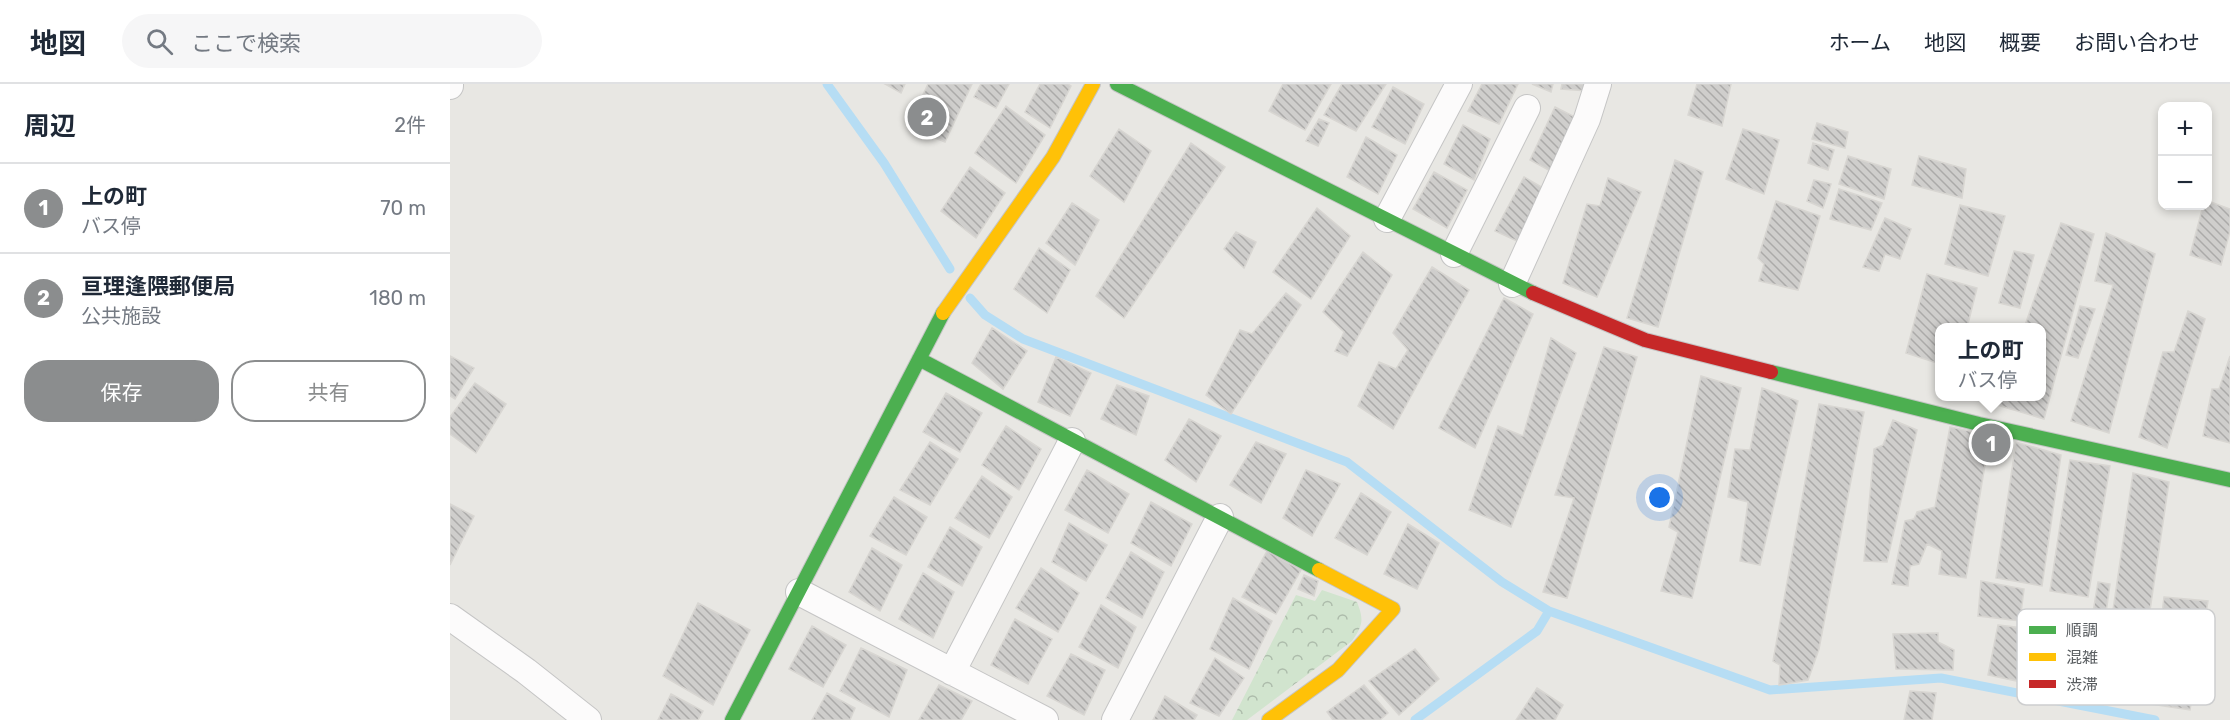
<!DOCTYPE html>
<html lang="ja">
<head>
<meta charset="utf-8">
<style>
  body { margin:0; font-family:Rubik,"Noto Sans JP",sans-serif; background:#f6f6f7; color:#1f2937 }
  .controls { position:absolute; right:18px; top:18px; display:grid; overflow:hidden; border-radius:12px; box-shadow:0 3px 9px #0003 }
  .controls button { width:54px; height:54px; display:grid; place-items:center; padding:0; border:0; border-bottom:2px solid #e0e1e3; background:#fff; color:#1f2937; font:30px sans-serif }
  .you { position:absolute; left:1210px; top:414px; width:21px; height:21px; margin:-15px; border:4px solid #fff; border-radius:50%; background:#1a73e8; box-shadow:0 0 0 9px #1a73e833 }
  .badge { display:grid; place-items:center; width:39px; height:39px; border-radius:50%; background:#8b8d8e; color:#fff; font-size:20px; font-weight:700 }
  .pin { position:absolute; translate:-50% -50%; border:3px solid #fff; box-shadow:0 2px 6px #0006 }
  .popup { position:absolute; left:1485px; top:239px; width:111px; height:78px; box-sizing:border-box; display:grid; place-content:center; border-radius:12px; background:#fff; filter:drop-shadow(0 2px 4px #0005); font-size:20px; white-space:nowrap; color:#747a83 }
  .popup b { font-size:22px; color:#1f2937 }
  .popup::after { content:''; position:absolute; left:50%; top:100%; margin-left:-12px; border:12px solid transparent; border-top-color:#fff }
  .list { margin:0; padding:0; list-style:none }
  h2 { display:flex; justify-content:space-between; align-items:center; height:78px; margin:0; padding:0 24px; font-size:26px }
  h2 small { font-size:20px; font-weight:400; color:#747a83 }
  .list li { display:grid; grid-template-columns:39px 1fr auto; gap:18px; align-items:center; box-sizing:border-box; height:90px; padding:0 24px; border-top:2px solid #e0e1e3 }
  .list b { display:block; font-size:22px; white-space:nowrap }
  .list p { margin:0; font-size:20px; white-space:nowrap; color:#747a83 }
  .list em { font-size:20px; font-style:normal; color:#747a83 }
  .actions { display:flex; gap:12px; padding:18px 24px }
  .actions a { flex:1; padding:14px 0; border:2px solid #8b8d8e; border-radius:24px; text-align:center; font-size:21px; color:#8b8d8e }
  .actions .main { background:#8b8d8e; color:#fff }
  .icon { flex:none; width:33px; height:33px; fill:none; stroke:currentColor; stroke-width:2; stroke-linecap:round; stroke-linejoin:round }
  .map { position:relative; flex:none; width:1780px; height:636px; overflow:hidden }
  header { display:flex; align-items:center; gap:36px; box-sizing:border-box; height:84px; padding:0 30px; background:#fff; border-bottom:2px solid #e0e1e3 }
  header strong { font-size:28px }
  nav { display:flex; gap:33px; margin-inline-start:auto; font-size:21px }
  .search { width:420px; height:54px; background:#f6f6f7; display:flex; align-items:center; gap:15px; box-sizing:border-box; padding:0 21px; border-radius:33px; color:#747a83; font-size:22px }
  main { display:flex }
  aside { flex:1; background:#fff }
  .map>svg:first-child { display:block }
  .park { fill:url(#park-crowns) }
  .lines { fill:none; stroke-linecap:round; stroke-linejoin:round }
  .stream { stroke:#b6ddf4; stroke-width:9 }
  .building { fill:url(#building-back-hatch); stroke:#d8d6d2; stroke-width:1.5 }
  .street-casing { stroke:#c5c5c5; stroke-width:28 }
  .fast-casing { stroke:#c5c5c5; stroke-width:16 }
  .slow-casing { stroke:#c5c5c5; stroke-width:16 }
  .jam-casing { stroke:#c5c5c5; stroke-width:16 }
  .street { stroke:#fcfbfb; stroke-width:26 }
  .fast { stroke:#4caf50; stroke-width:14 }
  .slow { stroke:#ffc107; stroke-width:14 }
  .jam { stroke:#c62828; stroke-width:14 }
  .key { fill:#fff; stroke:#cdcecf; stroke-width:1.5 }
  .key-label { font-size:16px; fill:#595d60 }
</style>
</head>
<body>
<header>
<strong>地図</strong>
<div class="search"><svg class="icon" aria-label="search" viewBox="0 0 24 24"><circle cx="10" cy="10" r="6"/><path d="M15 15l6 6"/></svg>ここで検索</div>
<nav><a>ホーム</a><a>地図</a><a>概要</a><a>お問い合わせ</a></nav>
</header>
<main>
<aside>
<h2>周辺<small>2件</small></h2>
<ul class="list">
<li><span class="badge">1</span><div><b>上の町</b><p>バス停</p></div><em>70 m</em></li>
<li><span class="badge">2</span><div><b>亘理逢隈郵便局</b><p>公共施設</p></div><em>180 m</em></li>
</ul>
<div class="actions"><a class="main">保存</a><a>共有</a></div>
</aside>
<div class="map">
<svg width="1780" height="636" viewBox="0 0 1780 636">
  <defs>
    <pattern id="park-crowns" width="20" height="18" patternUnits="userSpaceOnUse" patternTransform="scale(1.5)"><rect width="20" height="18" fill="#d1e4ce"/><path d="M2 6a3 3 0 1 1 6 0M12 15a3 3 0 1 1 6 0" fill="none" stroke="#adbcab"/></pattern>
    <pattern id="building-back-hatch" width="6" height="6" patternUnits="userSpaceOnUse" patternTransform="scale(1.5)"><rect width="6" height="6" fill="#cfcecc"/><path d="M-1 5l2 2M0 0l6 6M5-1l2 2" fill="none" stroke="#abaaa9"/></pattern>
  </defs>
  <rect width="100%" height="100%" fill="#e8e7e3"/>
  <path class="park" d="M872 506 907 518C914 536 913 541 902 557L797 636H782L846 511 865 517Z"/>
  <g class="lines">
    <path class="stream" d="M377 0 434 79 500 185
      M520 214 535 231 573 255 897 378 1052 498 1099 527 1087 547 965 636
      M1099 527 1320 606 1491 594 1705 636"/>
  </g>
  <path class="building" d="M435 0H455L451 9Z
    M478 0H522L495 58 458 43Z
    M531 0H559L546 24 524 13Z
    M590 0H618L621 2 600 44 575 28Z
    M833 0H881L855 46 819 27Z
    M892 0H936L906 47 874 31Z
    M1032 0H1068L1049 40 1018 27Z
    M1082 0H1103L1101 8Z
    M1112 0H1138V7L1111 5Z
    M1247 0H1281L1272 42 1238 31Z
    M943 3 974 20 955 60 922 43Z
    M556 22 595 51 566 99 525 69Z
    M1105 23 1127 34 1104 89 1080 76Z
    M869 35 879 39 868 62 856 57Z
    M1367 39 1398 48 1395 64 1362 55Z
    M1013 41 1040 55 1024 96 994 80Z
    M669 45 701 67 674 118 640 92Z
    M1293 45 1329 56 1314 110 1276 95Z
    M916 53 947 71 928 110 897 93Z
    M741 59 775 83 674 234 646 212Z
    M1363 59 1384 66 1378 86 1358 79Z
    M1398 72 1441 85 1434 115 1389 100Z
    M1469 72 1516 85 1512 114 1462 101Z
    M1225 76 1253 88 1208 243 1177 234Z
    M520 83 555 109 526 154 491 127Z
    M984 88 1017 106 997 144 963 125Z
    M1074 93 1095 105 1069 158 1045 147Z
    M1158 94 1191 108 1147 213 1113 199 1137 120 1150 122Z
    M1364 96 1381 100 1373 124 1357 117Z
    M1389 105 1432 119 1421 146 1380 135Z
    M1326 117 1370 132 1348 206 1309 197 1314 180 1308 174Z
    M1758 117 1780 125V147L1771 181 1740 171 1753 122H1758Z
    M622 119 649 136 625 181 596 159Z
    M1510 121 1555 132 1538 192 1495 180Z
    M867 124 900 152 861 215 823 188Z
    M1435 134 1461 145 1450 175 1435 170 1429 187 1413 183Z
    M1611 139 1644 150 1594 335 1547 321 1550 312H1592V244H1574Z
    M786 148 806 158 794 184 774 165Z
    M1656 149 1705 170 1659 349 1621 337 1663 201 1645 197Z
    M589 164 620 186 597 229 564 205Z
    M1564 167 1584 171 1570 224 1549 219Z
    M913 168 942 191 897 272 885 267 894 248 873 228Z
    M982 183 1019 206 943 345 908 322 929 278 946 285 958 266 943 249Z
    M1477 190 1527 204 1517 244H1490V280L1456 269Z
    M836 209 851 221 781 330 756 311 790 246 802 250Z
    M1054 214 1083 230 1025 364 989 344Z
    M1630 222 1645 225 1628 274 1616 271Z
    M1738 227 1755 235 1717 364 1689 353 1713 268H1724Z
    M542 244 577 267 553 305 522 279Z
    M1101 254 1126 269 1061 443 1019 426 1048 342 1073 352Z
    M1154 263 1187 273 1117 514 1093 508 1124 414 1105 411Z
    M0 272 24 284 5 315 0 312Z
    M1780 272V359L1753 352 1762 305H1769Z
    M606 273 641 289 620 332 588 318Z
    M1251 292 1291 304 1242 514 1211 507 1228 448 1219 443Z
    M25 299 56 320 26 369 0 350V333Z
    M667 301 699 312 686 351 651 335Z
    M1312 304 1348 317 1310 481 1290 477 1298 418 1278 413 1285 365 1300 366Z
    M496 309 532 329 510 368 473 348Z
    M1369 320 1414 328 1369 565 1358 596 1329 601 1330 581 1323 577Z
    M739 335 771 352 746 398 715 376Z
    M1443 336 1467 346 1437 478 1414 477 1424 365 1433 361Z
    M556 342 591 365 569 406 532 381Z
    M1500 343 1540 351 1516 494 1489 490 1492 467 1477 460 1469 480 1460 482 1458 502 1442 500 1455 437 1464 435 1467 428 1485 423Z
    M480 358 508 375 480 421 450 406Z
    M806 358 836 370 811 419 780 401Z
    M1566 358 1611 371 1592 502 1546 494Z
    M1620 376 1660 382 1638 513 1600 507Z
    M637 386 679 410 658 449 615 426Z
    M856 386 890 400 862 452 833 434Z
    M1683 389 1719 398 1691 587 1655 581Z
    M532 392 562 413 539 454 505 434Z
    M911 409 941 428 917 471 885 454Z
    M444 413 477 433 456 471 420 452Z
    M701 418 742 440 721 482 681 459Z
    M0 420 24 432 0 481Z
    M619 439 657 461 636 497 602 478Z
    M958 440 989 459 967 505 934 490Z
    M500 443 532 463 512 502 478 483Z
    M422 464 452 481 430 527 399 508Z
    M817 467 851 486 826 530 792 513Z
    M681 468 714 488 692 534 656 514Z
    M591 484 629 509 608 548 566 524Z
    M473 489 504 508 483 554 449 535Z
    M854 491 868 497 864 512 848 505Z
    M1531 497 1574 505 1570 537 1528 532Z
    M1648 498 1660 500 1656 529 1643 528Z
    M1714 513 1758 517 1740 626 1701 620Z
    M783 514 822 537 799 585 760 565Z
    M248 519 300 546 263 621 213 592Z
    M651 521 686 543 668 584 629 563Z
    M565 535 602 555 578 600 541 581Z
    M1548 541 1583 545 1576 599 1538 591Z
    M362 542 396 561 373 603 339 585Z
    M1488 549V558L1504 566 1503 586 1446 585 1443 550Z
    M1632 555 1650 558 1644 611 1624 607Z
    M411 564 457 586 439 633 390 607Z
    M965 565 989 595 949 631 919 597Z
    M621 570 655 586 634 631 597 612Z
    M765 574 794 594 769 632 740 619Z
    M489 601 522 617 511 636H469Z
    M914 601 938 629 930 636H883L877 628Z
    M1087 604 1113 621 1105 636H1066Z
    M1460 607 1486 609 1482 636H1454Z
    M377 609 405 624 400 636H362Z
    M221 610 253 627 248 636H208Z
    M715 612 747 631 744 636H703Z"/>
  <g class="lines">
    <g class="street-casing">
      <path id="street" d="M0 2V0
        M937 135 1009 0
        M1004 170 1077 24
        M1062 200 1137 35 1148 0
        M349 508 595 636
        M0 533 76 587 138 636
        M502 588 622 357
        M665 636 770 433"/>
    </g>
    <g class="fast-casing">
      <path id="fast" d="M667 0 1083 209
        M469 275 869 486
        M1321 288 1529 340 1780 396
        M282 636 493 229"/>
    </g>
    <g class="slow-casing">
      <path id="slow" d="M493 229 603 73 643 0
        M819 636 888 586 943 525 869 486"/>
    </g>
    <g class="jam-casing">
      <path id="jam" d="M1083 209 1195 256 1321 288"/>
    </g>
    <use href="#street" class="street"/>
    <use href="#fast" class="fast"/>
    <use href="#slow" class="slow"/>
    <use href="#jam" class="jam"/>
  </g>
  <rect x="1567" y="525" width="198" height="96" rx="9" class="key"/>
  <rect x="1579" y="542" width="27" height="8" fill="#4caf50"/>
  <rect x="1579" y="569" width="27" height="8" fill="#ffc107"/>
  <rect x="1579" y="596" width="27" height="8" fill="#c62828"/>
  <g class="key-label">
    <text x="1616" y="552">順調</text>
    <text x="1616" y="579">混雑</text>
    <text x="1616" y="606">渋滞</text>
  </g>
</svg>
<div class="controls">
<button>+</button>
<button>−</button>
</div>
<div class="you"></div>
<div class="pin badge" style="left:1541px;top:359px">1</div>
<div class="popup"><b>上の町</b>バス停</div>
<div class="pin badge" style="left:477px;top:33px">2</div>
</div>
</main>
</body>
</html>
